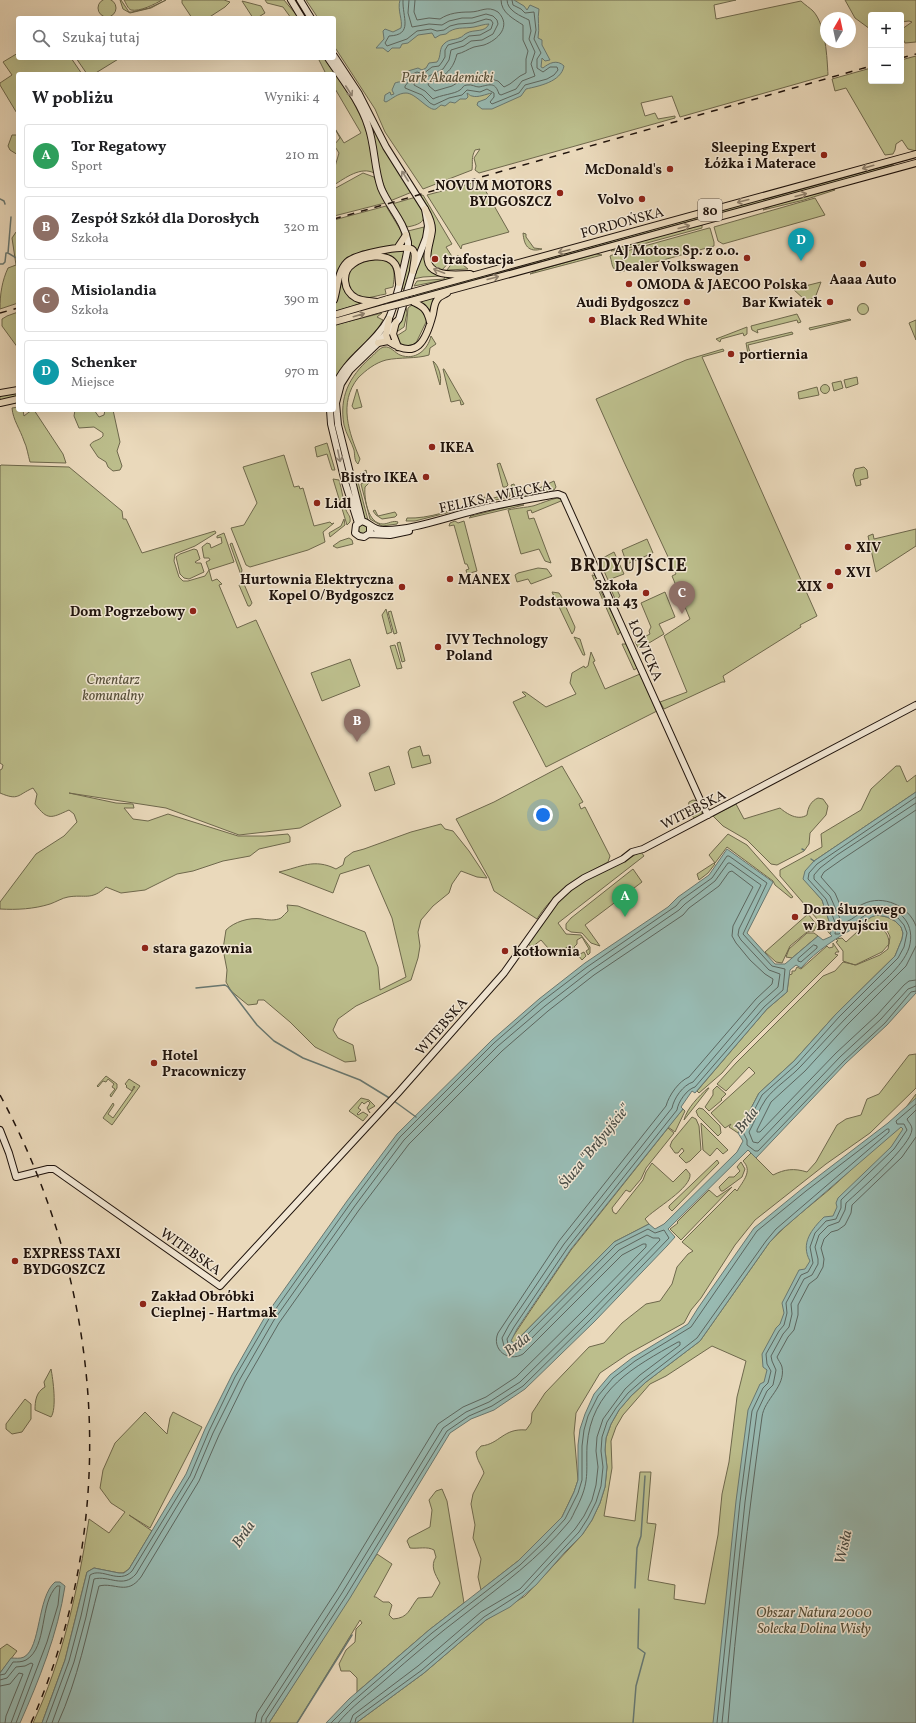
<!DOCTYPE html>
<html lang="pl">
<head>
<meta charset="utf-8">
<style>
  body { margin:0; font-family:Vollkorn,serif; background:#f6f6f6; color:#202124 }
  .controls { position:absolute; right:12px; top:12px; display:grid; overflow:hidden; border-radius:4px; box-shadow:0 4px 16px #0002 }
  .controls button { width:36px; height:36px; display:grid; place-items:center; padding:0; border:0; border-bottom:1px solid #e0e0e0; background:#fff; color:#202124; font:20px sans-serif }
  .compass { position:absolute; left:820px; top:12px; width:36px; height:36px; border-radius:50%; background:#fff; box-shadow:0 4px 16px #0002; rotate:9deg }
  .you { position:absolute; left:543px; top:815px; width:14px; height:14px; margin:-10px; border:3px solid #fff; border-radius:50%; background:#1a73e8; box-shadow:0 0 0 6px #1a73e833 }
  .badge { display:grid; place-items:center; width:26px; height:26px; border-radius:50%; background:#7c3aed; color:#fff; font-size:13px; font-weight:700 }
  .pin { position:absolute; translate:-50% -33px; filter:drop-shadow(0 1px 2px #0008) }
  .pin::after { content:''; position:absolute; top:21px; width:14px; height:12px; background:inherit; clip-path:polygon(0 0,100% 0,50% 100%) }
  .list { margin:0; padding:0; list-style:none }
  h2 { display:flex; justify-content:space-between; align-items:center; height:52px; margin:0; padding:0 16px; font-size:17px }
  h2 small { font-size:13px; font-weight:400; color:#757577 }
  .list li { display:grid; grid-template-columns:26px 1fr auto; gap:12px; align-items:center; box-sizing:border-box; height:64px; margin:0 8px 8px; padding:0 8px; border:1px solid #e0e0e0; border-radius:4px }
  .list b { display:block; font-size:15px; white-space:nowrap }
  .list p { margin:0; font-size:13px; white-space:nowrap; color:#757577 }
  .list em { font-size:13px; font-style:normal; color:#757577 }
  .icon { flex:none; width:22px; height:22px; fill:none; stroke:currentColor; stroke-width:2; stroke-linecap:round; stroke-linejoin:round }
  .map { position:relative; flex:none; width:916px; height:1723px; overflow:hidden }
  .search { position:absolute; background:#fff; box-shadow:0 4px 16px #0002; left:16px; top:16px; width:320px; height:44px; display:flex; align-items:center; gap:10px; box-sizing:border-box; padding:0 14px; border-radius:4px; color:#757577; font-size:15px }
  .panel { position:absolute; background:#fff; box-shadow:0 4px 16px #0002; left:16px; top:72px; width:320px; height:340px; border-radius:4px }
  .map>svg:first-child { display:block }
  .green { fill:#bcbe8c; stroke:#6e684c; fill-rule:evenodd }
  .water { fill:#98bab2; stroke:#687770; fill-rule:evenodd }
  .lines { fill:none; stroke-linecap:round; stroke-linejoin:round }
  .shore { stroke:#5c665f; stroke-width:1 }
  .stream { stroke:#687770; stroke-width:1.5 }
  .secondary-casing { stroke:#1f130c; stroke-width:8 }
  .primary-casing { stroke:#1f130c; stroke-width:8 }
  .secondary { stroke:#f1e6d3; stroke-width:6 }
  .primary { stroke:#ead9bb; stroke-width:6 }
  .rail { stroke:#1f130c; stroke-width:1.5; stroke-dasharray:7 7; stroke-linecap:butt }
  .primary-bridge-casing { stroke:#1f130c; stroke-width:8; stroke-linecap:butt }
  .primary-bridge { stroke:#ead9bb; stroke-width:6 }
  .oneway { stroke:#928779 }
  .oneway2 { stroke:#8f806c }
  .poi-dot { fill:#8f2418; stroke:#f1e6d3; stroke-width:1.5 }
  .labels { text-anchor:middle; stroke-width:3; stroke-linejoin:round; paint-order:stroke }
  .shield { fill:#f1e6d3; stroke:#5e5248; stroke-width:1 }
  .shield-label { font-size:13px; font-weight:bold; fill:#1f130c }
  .park-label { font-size:14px; font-style:italic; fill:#564f39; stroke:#f1e6d3 }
  .poi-label { font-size:14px; font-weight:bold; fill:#1f130c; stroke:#f1e6d3; text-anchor:start }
  .street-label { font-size:14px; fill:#1f130c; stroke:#f1e6d3 }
  .water-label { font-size:15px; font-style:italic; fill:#494d46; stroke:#f1e6d3 }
  .district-label { font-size:18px; font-weight:bold; letter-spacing:1px; fill:#1f130c; stroke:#f1e6d3 }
</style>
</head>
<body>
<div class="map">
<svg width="916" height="1723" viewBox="0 0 916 1723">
  <rect width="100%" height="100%" fill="#ead9bb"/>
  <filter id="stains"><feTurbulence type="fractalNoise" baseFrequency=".005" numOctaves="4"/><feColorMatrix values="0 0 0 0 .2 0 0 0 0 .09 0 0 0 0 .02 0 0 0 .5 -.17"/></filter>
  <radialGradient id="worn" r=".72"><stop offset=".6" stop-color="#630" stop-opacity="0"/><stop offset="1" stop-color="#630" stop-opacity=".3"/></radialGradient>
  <path class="green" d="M98 8a9 9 0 1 1 18 0a9 9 0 1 1-18 0Z
    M120 0H121L129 12H132L149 8 166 0 151 8 130 13 123 9Z
    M124 0H162C155 4 140 12 131 10 128 9 126 3 124 0Z
    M182 0H224L230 2 225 7 208 18H192L182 3Z
    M265 0H284L299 18H291L283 7 267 3Z
    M306 0H736L714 5 716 19 801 1C805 5 810 8 813 11 826 25 827 58 828 75L680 117 672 96 641 103 645 116 655 113 658 119 675 116V118L479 173 475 170 476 166 474 158 480 149 475 150C471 158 473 161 472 170L423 189 385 132 375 109 334 46V18H318Z
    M845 0H916V42L905 43 901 35 902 29 912 22 909 21 901 22V15H871L870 29 855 18Z
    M242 1 261 6 265 13 257 18H253Z
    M18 53V58H71L82 74H18V115L0 85V83L12 75 3 62Z
    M916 56V151L908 149 902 140 896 144 895 150 893 154 885 155 846 88 835 91 832 79 871 68V81H901V60Z
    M76 58H120L94 74H87Z
    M318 58H325L353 101 363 121 369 140 374 173C361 166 345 178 334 185V170L339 153 334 145 340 138 334 127 344 143 361 133 334 87V74H326Z
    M331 58H332L412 192 390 201 380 176 373 136Z
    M12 135H16L18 137V155L10 150 8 146Z
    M893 163V165L835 183 713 216 711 215 714 212Z
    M363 173 374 177 385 203 334 216V189Z
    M480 181 509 232 462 245 461 249 427 195Z
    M833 189 835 190 804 200 763 210 771 206Z
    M423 195 452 244 446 247 453 258 441 271 432 266 429 260V210L420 196Z
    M416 197C425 214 431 223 407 227L392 204Z
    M815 198 825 215 723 244 718 241 714 227Z
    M386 206 401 231 402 239 395 246 362 251 345 260 334 288V220Z
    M698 216 699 219 412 297 413 295Z
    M702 225V228L621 250 611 251 614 248Z
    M424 227 423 240 416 262 410 246 408 231Z
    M709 228H710L714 242V246L710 247 620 272C611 269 613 266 610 256L612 255Z
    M16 232H18V303L0 309C0 294 2 281 8 268L16 265 12 238Z
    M523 233 526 234V237L534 248 542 249C528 253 524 245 523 233Z
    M428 237 425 258 440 276 423 277 413 279Z
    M403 249 405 250 400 273C398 260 391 255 379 254Z
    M409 250 413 256 405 289H402Z
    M596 254 602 255 530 274 538 270Z
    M458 255 463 265 468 269 447 270Z
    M380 259C396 263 395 273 393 287L385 289 386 294C379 295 371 298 364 298 349 297 342 277 353 267 361 261 371 260 380 259Z
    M343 271 344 287 365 302 334 312V303Z
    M445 276 458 277 414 286 417 281 444 279Z
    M821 282 815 298 805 300 793 289Z
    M438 295 431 314 425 305 417 301Z
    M857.5 309a5.5 5.5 0 1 1 11 0a5.5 5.5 0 1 1-11 0Z
    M413 304 420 306 427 320 416 343C408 349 400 345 395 337L406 330 408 308Z
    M406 307 407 313 404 327 395 333Z
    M18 312V348L2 326V319L7 316Z
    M382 313 377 317 383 320C375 336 361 345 349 358 343 366 338 373 334 382V325Z
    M797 314 801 322 798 323 797 320 757 330 758 333 752 330 751 326Z
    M850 319 851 320 810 330 809 328Z
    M916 320V340L909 323Z
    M747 327V334L744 336 743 333 721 339 720 342 716 339Z
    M792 332 793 334 748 345 750 353 748 354 746 343Z
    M431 336 436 344 430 348 429 355C416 359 400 357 386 360 375 363 366 370 358 378 338 403 349 433 360 459L358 464C354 461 355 455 354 450 352 443 346 434 344 425 339 397 349 377 370 358 374 355 379 348 384 347 391 346 395 353 400 355 415 361 428 350 431 336Z
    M723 349 724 351 702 357 817 616 800 625 801 627 723 676 725 682H722L664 709 660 702 687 692 664 636 690 619 672 576 676 574 624 462 596 399 686 360Z
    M433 361C439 366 442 377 440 385Z
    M443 369H444L464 404 461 405 460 400 451 402Z
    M857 377 858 384 846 388 844 380Z
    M841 381 843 388 834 391 832 383Z
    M820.5 389a4.5 4.5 0 1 1 9 0a4.5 4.5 0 1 1-9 0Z
    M817 387 819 395 799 399 798 392Z
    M357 389 362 407 354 409 352 406Z
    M18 392V397L0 401V396Z
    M18 407V410H23L24 416 29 412 34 410 63 454 66 463 30 462C28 455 27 447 24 441 20 429 13 420 12 408Z
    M75 410H94L99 417 104 415 105 410H113L120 442 117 451 122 466 120 470 113 471 108 467 106 462 98 457 90 445C93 440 99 441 103 436V433L94 427 79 428 74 416Z
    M327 443 335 470H332L327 454 317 457 315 447Z
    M284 455 294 487 299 486 300 489 303 488 314 526 330 522 332 524 334 523 323 532 325 542 308 550 250 567 246 565 231 528 244 525 257 503 243 467Z
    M500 463 508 485 506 487H503L497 464Z
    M1 465 69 467 122 511 123 519H126L142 553 215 531 216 533 195 546 175 554 174 561 179 577 183 581H188L205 576 209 570 206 562 210 560 209 558H204L202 547 207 543 210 544 211 548 222 543 221 537 217 538V536L224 533 234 562 209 570 212 581 217 579 222 584 219 585 237 628 256 620 341 806 300 828 239 835 166 808 69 793 116 803 133 804 134 808H124L133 819 148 821 168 814 238 836H265L288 834 290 837V842L259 849 250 856 223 861 193 871 177 874 145 890 121 893 106 887C91 901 85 894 68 897 62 898 56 902 50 904 34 909 17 910 0 909V902L36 854 64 836 77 822 74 814 69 810C51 818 48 821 35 804L37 794 33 788C17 795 19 801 0 793V770L2 769 3 765 0 763V466Z
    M864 467 867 470 868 478 860 480 861 485 856 486 853 475 855 469Z
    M366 470 368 479 361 480 359 479V475Z
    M333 479 339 480C342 490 343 500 346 510 348 515 351 516 350 522L347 525Z
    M368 480 369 483 365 487C364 499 368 524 383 524 388 524 393 520 398 522L397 524 382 526 370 519 361 484Z
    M554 481 556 487 554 490 519 498 515 495 511 485 514 484 520 497Z
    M358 482 368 520 370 522 363 517 355 483Z
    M504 491 509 492 510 495 509 497 481 503 478 502 479 499 485 497 486 500 505 495Z
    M557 498 560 499 564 503 561 501 532 513 531 510 527 511 529 519 534 518 551 563 545 561 539 549 521 554 508 510C516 508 532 507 536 505 542 503 549 500 557 498Z
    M473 502V504L466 508 415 521H406L407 518C428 519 454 510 473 502Z
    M515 505H524L469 518 471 516Z
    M375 510 378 516 395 512 397 515 395 517 382 519 376 515 373 511Z
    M344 519 345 525 330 537 329 533 341 526Z
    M455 521 458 523 464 521 477 571 467 574 466 570 469 569 467 564H465L454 525 449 526 450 523Z
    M358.5 529a4.5 4.5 0 1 1 9 0a4.5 4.5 0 1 1-9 0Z
    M916 529V546L876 572 868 536 873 534 874 539Z
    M349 538 352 540 353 544 337 548 333 546 340 541Z
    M647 539 653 553 627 564 622 550Z
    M232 543 242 570 241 575 230 544Z
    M194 549 197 550 200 559 195 562 196 563H201L204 572 189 579 184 578 180 574 176 557 180 554Z
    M614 552 624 574 608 580 599 560Z
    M538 568 547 569 552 576 531 584 528 579 517 582 515 575 518 573Z
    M592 575 596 576 597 584 621 631 618 635Z
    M241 583 244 584 252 603 250 606H248L239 585Z
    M612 584 615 586 620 596 616 601 609 585Z
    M552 592 559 593 561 596 575 627 574 631 572 634Z
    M665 592 675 617 659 624 664 634 639 649 635 642 650 634 649 631 651 627 641 603Z
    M386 609 392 632 387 634 382 615Z
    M391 611 397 633 394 634 388 612Z
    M574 637 580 639 585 655H583Z
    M400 642 405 661 402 662 397 643Z
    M622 644H626L637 668 634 670Z
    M395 645 402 668 397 669 390 646Z
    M591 652 595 661 593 662 605 689 640 674 657 711 546 767 513 702 526 696 522 692H525L546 707 576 694 570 683 572 673 584 666 585 668 588 666Z
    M350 659 360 686 322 701 311 673Z
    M420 746 423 756 429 755 431 763 412 768 408 752 410 749Z
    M389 766 395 784 375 791 369 773Z
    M562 766 583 802 579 804 581 809 585 807 610 856 608 862C580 877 554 891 537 919L494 891 489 878 456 819 494 802Z
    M896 766H900L907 782 916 775V792L814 861 804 879 822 900 830 924 833 926 830 934 780 876V870L822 847 821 834 861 810 871 789Z
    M818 798 823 799 828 806 826 815 810 833 809 844 804 851 777 865 771 864 747 840 723 826 713 816 736 804 744 819 780 808C787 814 798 821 807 815 808 807 811 801 818 798Z
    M693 800 698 801 702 811V814L697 819C690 817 687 809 689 802Z
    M441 824 445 829 453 831 469 851 487 878 477 877 461 871 452 884 449 893 433 906 421 920 418 932 420 946 418 958 411 980 356 1006 338 1019 333 1030 338 1038 353 1045 356 1061 345 1062 315 1047 290 1022 264 1000H258L257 1004 248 1005 231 991 226 982 227 970 223 949 226 930C234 922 249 917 262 919 268 920 275 921 281 918 283 916 286 913 288 911L287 905 298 906 365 932 378 967 380 990 406 977 392 918 369 865 340 874 333 893 279 872C301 867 314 858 336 869L343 865 345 858 353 852 364 849 411 832Z
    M728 834 747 845 793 897 791 898 775 885 773 881 727 847 715 863 709 855Z
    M641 852 644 856 558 923 566 934 581 935 590 947V953L588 955 586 951 589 949 582 937 577 940V944L574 947 580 954 584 952 586 956 582 960 570 945 555 956 541 940 532 947 528 944C536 932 543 919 552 908 574 881 611 867 641 852Z
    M714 863 715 864 708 873 699 880 697 874Z
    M633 869 642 882 585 925 600 946 591 943 582 933 571 932 566 929V924L571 918Z
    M808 914 817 925 814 931 807 932 790 946 782 963 776 962 765 952Z
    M877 915 887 917 895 921 901 927 903 933 902 939 895 956 836 1014 794 1061 759 1093 738 1133 729 1127 731 1124 725 1128 711 1113 755 1073 749 1067 726 1091 717 1084 736 1063 823 976 835 971 843 962 856 965 880 955 888 949 890 937C885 922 872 925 859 928L857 927 870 917Z
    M876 926C885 929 889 935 889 944L882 952 855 965 843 961V951L836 942 838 941 836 939 842 938 846 942 857 932Z
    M807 933H814L818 936 792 958 786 957 789 949Z
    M833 943 839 952H836L835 954 838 955 733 1060 722 1073 699 1093 697 1091 767 1009 787 992 789 975 792 974V971H795L797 967 801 969 827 946 829 948 833 947Z
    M916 1054V1088L870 1133 826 1164 755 1220 735 1245 701 1298 691 1310 684 1323 628 1354 600 1373 576 1413 574 1433 578 1480 574 1492 562 1517 518 1561 481 1590 478 1577 481 1559 473 1538 475 1525 471 1504 473 1494 484 1473C482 1466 477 1461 476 1452L481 1446C500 1444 503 1428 526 1430L531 1423 532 1413 545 1393 589 1347 604 1343 622 1323 646 1304 660 1301 672 1284 677 1267 688 1254 693 1251 682 1242 735 1189 737 1191C743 1181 753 1171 743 1161L751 1153 773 1175C785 1169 794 1168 807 1172L816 1162 837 1125 846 1119 861 1115 867 1099 879 1094 909 1055Z
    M106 1076 117 1084V1088L111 1097 110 1095 115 1089 112 1087 114 1084 108 1079 106 1082 103 1081 98 1087 97 1086Z
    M129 1079 140 1086 112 1125 103 1118 113 1103 114 1105 108 1114 113 1118 135 1087 134 1086 132 1091 126 1087 127 1086 125 1084Z
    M717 1086 726 1094 721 1099 722 1100 709 1111 705 1107 713 1095V1090Z
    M708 1088H709L684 1120C687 1108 699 1096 708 1088Z
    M916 1094V1723H356L424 1673 486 1620 525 1596 582 1535 592 1520 600 1503 605 1487 607 1467 605 1450 606 1438 611 1424 619 1410 631 1396 646 1382 700 1341 769 1243C787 1223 809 1207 830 1189 862 1161 891 1128 916 1094ZM712 1346 746 1361 737 1397 729 1462 722 1494 718 1535 705 1604 674 1599 675 1585 648 1580 656 1524 647 1523 651 1472H640L635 1521 604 1516 612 1468 611 1441 616 1427 623 1415 650 1384 666 1376Z
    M361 1098 369 1100 375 1106 368 1110 370 1113 367 1108 370 1103 368 1101 364 1104 362 1102 358 1108 361 1110 357 1114 358 1115 363 1112 368 1115 363 1121 349 1111Z
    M699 1108 703 1109 720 1126 721 1133 718 1136 698 1116 696 1111Z
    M683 1109 685 1111 675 1132 668 1127Z
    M692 1117 696 1119 699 1126 701 1150 690 1161 686 1163 679 1156 684 1151 682 1148 678 1153H675L670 1146 672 1141Z
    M701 1123 728 1150 723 1154 717 1148 710 1156 703 1150Z
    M668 1128 674 1133 646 1168 641 1179 630 1192 626 1190 612 1208 613 1212 616 1214 643 1180 646 1172 652 1163 673 1182 686 1169 690 1174C692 1188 654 1209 645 1219L649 1224 614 1242 514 1343 510 1341 571 1250Z
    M717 1160 719 1163 672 1211 669 1208V1206Z
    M741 1162 745 1169 742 1177 723 1191H721L719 1187 729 1177H734L740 1171 737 1167Z
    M732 1187 681 1240 670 1229 678 1223 677 1222 709 1190 717 1197Z
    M51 1369C53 1379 57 1409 51 1417L35 1410C35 1401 36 1392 45 1387L44 1382Z
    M25 1399 31 1404V1419L22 1432 12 1434 6 1429V1424Z
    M145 1412 167 1434 170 1418 173 1412 202 1427 150 1528 129 1515 152 1531 129 1569 123 1573H119L94 1568 87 1572 65 1660 42 1723H33C63 1659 78 1589 89 1519L109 1533 125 1512 111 1503 100 1488 103 1470 115 1443Z
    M442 1489 447 1501 464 1603 429 1630 357 1692V1678L350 1671H341L339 1664 346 1650 355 1642 356 1629 362 1623 360 1620 297 1723H269L377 1554 392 1564 374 1597H376L383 1602H389L392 1605 389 1615 393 1619C409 1618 409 1609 418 1598L432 1597 440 1583C435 1574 430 1566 436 1557L434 1550C427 1546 418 1549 410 1548L407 1541 409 1538 430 1527 432 1510 429 1500 436 1491Z
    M7 1644 17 1651 0 1673V1649Z"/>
  <path class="water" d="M400 0H514L524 6 527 10 530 5 539 9C537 19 540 28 538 38L542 40V45L550 60 545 61 542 58 541 67 543 68C549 63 557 59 564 66 561 82 539 86 526 89L521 96 492 109H482L477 105 478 102 486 99 492 93C486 94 478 98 472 96 470 96 469 94 467 93L468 97 466 99H460L455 103 450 102 445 106 441 105C439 106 438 108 436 109 429 112 416 93 406 93 398 93 392 99 386 102L384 101 385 95 390 92 391 95 394 94 392 90 395 83C400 81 402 83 406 78L405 74 408 71 418 68 422 70 426 68 429 63 437 62C442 56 438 48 445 43 449 39 455 40 459 38 463 37 464 34 467 33 474 29 485 33 489 24 485 24 479 26 474 27 463 29 455 26 446 34L440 35 435 38 432 33 418 35 408 43 402 44 400 48H392L388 52 383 48H376L384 39 383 31 385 29 393 32 401 28C403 20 397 10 400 0Z
    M916 792V993L887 1025 846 1063 756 1158 748 1150 668 1229 675 1237 667 1246 594 1322 525 1389 494 1410 471 1419 450 1433 350 1598 269 1723H42L65 1660 87 1572 94 1568 119 1573H124L129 1569 186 1474 205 1429 232 1375 266 1315 347 1201 397 1134 492 1040 539 999 585 963 668 907 678 897 709 875 727 849 773 882 747 933 775 964H785L818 936 823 940 832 936 830 934 833 926 830 924 822 900 803 879 805 871 814 861ZM877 915 887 917 895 921 901 927 903 933 902 939 895 956 836 1014 794 1061 759 1093 738 1133 743 1141 737 1152 664 1224 655 1229 649 1224 614 1242 514 1343 511 1341 517 1329 571 1249 683 1109 681 1107 692 1091 695 1093 767 1009 787 992 790 970 796 965 801 968C816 951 839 936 858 926 865 922 869 917 877 915Z
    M916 1098V1723H713L736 1501 748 1410 760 1384 764 1382 767 1370 763 1367 762 1354 776 1328 780 1324 784 1313 782 1303 799 1270 805 1269 810 1261C800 1243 812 1229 824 1217L833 1216 837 1207 836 1203 838 1198 891 1147 903 1129 901 1127 779 1232 769 1243 700 1341 646 1382 631 1396 619 1410 611 1424 606 1438 605 1450 607 1467 605 1487 600 1503 592 1520 582 1535 565 1552 536 1585 510 1607 486 1620 424 1673 356 1723H326L349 1699 429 1630 518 1561 562 1517 574 1492 578 1480V1445L580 1429 585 1414 594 1394 610 1375 632 1358 688 1324 698 1308 754 1228 803 1188 888 1123Z
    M55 1582H60L65 1586C58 1633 39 1680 20 1723H0V1673L11 1658C15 1658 20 1659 24 1657 41 1648 37 1597 55 1582Z"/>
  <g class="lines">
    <path class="shore" d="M403 0C402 17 414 35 389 36L385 43 387 46 407 39 417 31 431 29 437 31 444 30 450 26 458 24 473 23 486 19 491 20 493 23 491 29 480 35 469 36 462 41 448 45 445 50V57L442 62 439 66 432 67 423 74 417 72 410 75V80L405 86V88L422 95 430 103 434 105 449 98 462 95 467 90 480 92 487 89 494 93V97L490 102 492 104 519 93 525 85 547 79 554 75 558 70 557 67H550L543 72 537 68V59L541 53 534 39 536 30 534 12 525 13 521 9 513 5 512 0
      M409 0 408 13 412 27 429 24 442 25 449 21 462 18H472L486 14 493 16 497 20 498 24 493 34 482 40 471 41 464 46 451 50 449 60 443 69 425 78 415 79 414 85 425 91 433 99C440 95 455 94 460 90 463 88 463 85 467 85 472 84 475 87 479 87 489 85 495 81 499 94L501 95 516 89 522 81 535 76 531 64 535 52 529 39 531 31 529 20C521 16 507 11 507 0
      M415 0 414 12 417 20 429 18 440 19C449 13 459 12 470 12 481 12 487 5 498 12 512 26 498 40 484 45 481 46 477 46 474 47 468 49 463 53 457 54 452 73 444 75 428 84L429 86 435 91 452 86 462 80 468 78 478 80 491 79 498 81 504 87C513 84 517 76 526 73V59L528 51 523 40V25C514 19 501 13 501 0
      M916 797 817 864 809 873 808 879 826 899 836 925 835 934H839L868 913 877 911 888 913 898 918 904 925 907 933 904 947 898 958 839 1017 797 1064 762 1095 743 1132 747 1140V1145L755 1151H758L844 1061 885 1023 911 992 916 991
      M916 803 837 855 820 868 814 875V879L830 896 842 923C855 921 864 905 879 906 901 908 916 925 909 948 902 968 879 984 864 1000 842 1021 822 1044 801 1066 791 1077 775 1087 766 1099 759 1109 755 1121 749 1132L753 1142 758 1143 840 1057 881 1019 908 989 916 986
      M916 810 841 860 824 872 821 877 835 893 844 914C852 913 856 907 863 904 883 894 909 906 916 926
      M814 945 817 946V948L801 962 798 961V959Z
      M916 946 906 966 847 1025 805 1071 771 1102 757 1130V1132H760L836 1053 877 1015 904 985 909 981 916 980
      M0 1675 5 1674 13 1662C18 1662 22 1662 26 1660 48 1647 39 1603 57 1586H60L58 1605 47 1642 16 1723
      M0 1680 7 1678 16 1667 25 1666 31 1663 33 1664 11 1723
      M0 1686 10 1684 19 1673 23 1674 6 1716 5 1723
      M46 1723 69 1661 81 1616 90 1575C102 1567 119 1585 132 1571L190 1476 209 1431 235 1377 270 1317 350 1204 400 1137 494 1043 541 1002 587 967 676 906 681 900 712 878 727 856H729L767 883 743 934 772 966 785 969 783 990 764 1007 695 1087C687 1089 678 1102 677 1110L568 1247 514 1327 507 1339 508 1344 513 1346 517 1345 616 1245 648 1229 655 1233 664 1230 669 1238 591 1319 523 1386 492 1406 469 1416 447 1431 346 1596 266 1719V1723
      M52 1723 74 1662 86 1617 94 1579C109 1575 123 1589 136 1574L194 1478 213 1433 240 1379 274 1320 354 1207 404 1140 498 1046 545 1006 590 971 679 910 685 904 715 881 728 863H730L761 885 739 929 738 935 741 940 769 970 780 974 778 987 760 1003 693 1082C683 1085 674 1098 672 1108L564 1244 509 1325 502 1338 504 1346 513 1351 521 1349 619 1250 647 1235 653 1238H659L660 1240 587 1316 520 1382 489 1402 466 1412 443 1428 342 1593 262 1717 261 1723
      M58 1723C78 1679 87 1632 99 1586 115 1582 127 1596 141 1577L199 1481 219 1435 245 1382 279 1323 359 1210 409 1144 502 1051 548 1011 594 975 683 915 689 908 719 886 729 872 732 871 753 887 733 926 732 936 736 943 750 960 765 974 773 979 772 984 756 999 689 1077C679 1081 669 1095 666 1106L559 1241 498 1333C491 1349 508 1363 523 1354L622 1255 643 1244H646V1247L583 1311 516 1377 486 1397 463 1407 438 1424 337 1590 257 1713 255 1723
      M331 1723 352 1702 432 1633 520 1565 544 1542 565 1519 578 1493 582 1480V1446L584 1430 588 1416 598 1396 613 1378 635 1361 691 1327 757 1231 806 1191 887 1129H889V1132L776 1229 766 1241 697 1338 644 1379 628 1393 616 1408 607 1422 602 1437 601 1451 603 1467 601 1486 596 1502 588 1518 579 1532 523 1592 484 1617 422 1670 356 1718 355 1723
      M338 1723C351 1707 369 1694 385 1680 411 1657 438 1634 466 1613 502 1585 539 1558 568 1523 572 1519 574 1512 577 1507 590 1481 586 1472 587 1446 591 1389 634 1367 678 1342H680V1345L640 1375 625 1389 603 1419 597 1437 596 1451 598 1467 596 1485 592 1500 584 1516 575 1529 520 1589 481 1612 418 1666 353 1715 350 1723
      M717 1723 740 1502 752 1411 763 1388 768 1383 771 1371 767 1364 766 1354 779 1331 784 1325 787 1313 786 1303 801 1275 808 1272 813 1263 810 1247 815 1233 826 1221 836 1219 841 1208V1200L894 1149 907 1130 904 1124H897L896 1121 916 1104
      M722 1723 745 1502 757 1412 767 1391 773 1385 776 1370 772 1361 771 1356 783 1334 789 1327 792 1314 791 1304 804 1279 812 1275 818 1264V1259L815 1247 819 1235 828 1226 839 1222 845 1210 846 1203C859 1191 912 1145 912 1129 912 1125 908 1122 907 1119L916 1110
      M728 1723C736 1621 748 1518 762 1417 764 1399 786 1387 782 1367 781 1363 778 1360 777 1357L788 1337 794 1330 798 1315V1305L809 1284 817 1278 823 1267 824 1259 821 1248 824 1239 831 1232 838 1230 845 1225 851 1213 852 1205 902 1157 916 1137"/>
    <path class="stream" d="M0 199 4 201 5 204
      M8 253 11 217
      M0 264H3L5 262 6 253H8L18 259
      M802 849 804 850
      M811 859 814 861
      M196 988 225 985 228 987 257 1025 274 1041 303 1058 360 1080 391 1099
      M394 1101 416 1117
      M635 1588 637 1548 641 1536 645 1476
      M297 1723 352 1635
      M633 1723 636 1686 645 1653 638 1648 639 1609"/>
    <g class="secondary-casing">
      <path id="secondary" d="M291 0 302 18
        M300 0 311 18
        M334 56 359 94 386 147 425 209 428 226 426 238 413 271 399 319 378 343 350 370 341 384 336 403 338 425 362 521
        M328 58C342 79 360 101 368 126 375 146 374 168 381 188 389 207 404 221 408 242 409 250 394 308 389 318 375 345 344 359 334 389
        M330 410 331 424 345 482 358 523
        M370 527V533L364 537 359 536 355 533 356 525 362 521C371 523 371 530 384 530 409 531 448 517 473 511 499 504 525 500 551 495L558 494 563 496 701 802 708 815
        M369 534 390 535 409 531
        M0 1130 9 1153 16 1177 48 1169H54L220 1286 398 1093 504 973 556 900 569 888 584 878 623 859 632 852 643 849 916 705"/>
    </g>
    <g class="primary-casing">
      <path id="primary" d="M425 209C429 216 432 222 432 230 431 244 419 265 438 272 448 276 460 274 470 274
        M398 247 406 235
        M413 292 916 154
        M334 300C338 288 337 272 347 262 354 255 406 243 413 250 417 255 413 265 413 271
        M411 301 916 163
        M411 301C423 306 427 309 430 322
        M377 302C371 301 362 301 356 298 343 291 341 272 353 264 363 256 387 252 395 264 399 270 398 277 399 283
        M334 315 388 299
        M389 319 386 335 388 341C417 361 426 341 433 314 434 309 434 304 437 300 439 296 444 295 447 293
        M334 322 384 308
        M396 322 393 334 398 347
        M378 343 388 341
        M0 393 18 390
        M0 403 18 399"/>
    </g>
    <use href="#secondary" class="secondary"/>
    <use href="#primary" class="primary"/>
    <path class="rail" d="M901 58 916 54
      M334 219 871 66
      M0 313 18 308
      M0 1095C105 1290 121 1519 31 1723"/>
    <g class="primary-bridge-casing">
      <path id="primary-bridge" d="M388 299 413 292
        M384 308 411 301"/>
    </g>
    <use href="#primary-bridge" class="primary-bridge"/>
  </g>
  <defs><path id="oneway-shaft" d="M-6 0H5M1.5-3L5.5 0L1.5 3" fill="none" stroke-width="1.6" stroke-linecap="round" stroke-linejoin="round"/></defs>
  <g class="oneway">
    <use href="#oneway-shaft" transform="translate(349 91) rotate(57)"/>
    <use href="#oneway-shaft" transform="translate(405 176) rotate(-123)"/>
    <use href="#oneway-shaft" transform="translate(339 456) rotate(78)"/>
  </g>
  <g class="oneway2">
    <use href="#oneway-shaft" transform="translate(868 167) rotate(164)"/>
    <use href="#oneway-shaft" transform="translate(801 195) rotate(-15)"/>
    <use href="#oneway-shaft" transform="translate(743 201) rotate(165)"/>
    <use href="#oneway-shaft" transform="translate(684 227) rotate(-15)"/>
    <use href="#oneway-shaft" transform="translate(564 251) rotate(165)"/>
    <use href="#oneway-shaft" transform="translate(439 271) rotate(-159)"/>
    <use href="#oneway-shaft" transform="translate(493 278) rotate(-15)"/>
    <use href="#oneway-shaft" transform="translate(359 315) rotate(-16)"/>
  </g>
  <g class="poi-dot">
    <circle cx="824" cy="155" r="4"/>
    <circle cx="670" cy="169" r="4"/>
    <circle cx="560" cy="193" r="4"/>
    <circle cx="642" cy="199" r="4"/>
    <circle cx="747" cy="258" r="4"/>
    <circle cx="435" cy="259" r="4"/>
    <circle cx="863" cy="264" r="4"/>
    <circle cx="629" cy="284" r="4"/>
    <circle cx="687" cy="302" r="4"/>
    <circle cx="830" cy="302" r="4"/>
    <circle cx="592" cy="320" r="4"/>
    <circle cx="731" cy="354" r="4"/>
    <circle cx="432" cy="447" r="4"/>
    <circle cx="426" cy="477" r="4"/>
    <circle cx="317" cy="503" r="4"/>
    <circle cx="848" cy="547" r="4"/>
    <circle cx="838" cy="572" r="4"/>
    <circle cx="450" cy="579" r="4"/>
    <circle cx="830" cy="586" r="4"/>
    <circle cx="402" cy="587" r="4"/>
    <circle cx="646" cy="593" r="4"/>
    <circle cx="193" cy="611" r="4"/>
    <circle cx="438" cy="647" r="4"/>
    <circle cx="795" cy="917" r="4"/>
    <circle cx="145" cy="948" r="4"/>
    <circle cx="505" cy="951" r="4"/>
    <circle cx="154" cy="1063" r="4"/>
    <circle cx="15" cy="1261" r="4"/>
    <circle cx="143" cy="1304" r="4"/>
  </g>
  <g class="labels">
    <rect class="shield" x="698" y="199" width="24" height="22" rx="3"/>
    <g class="shield-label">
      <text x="710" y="215">80</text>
    </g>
    <g class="park-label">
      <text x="447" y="82">Park Akademicki</text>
      <text x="113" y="684">Cmentarz<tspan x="113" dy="16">komunalny</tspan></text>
      <text x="814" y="1617">Obszar Natura 2000<tspan x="814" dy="16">Solecka Dolina Wisły</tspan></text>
    </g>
    <g class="poi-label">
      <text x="816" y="152" text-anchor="end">Sleeping Expert<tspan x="816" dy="16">Łóżka i Materace</tspan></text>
      <text x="662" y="174" text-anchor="end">McDonald's</text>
      <text x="552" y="190" text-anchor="end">NOVUM MOTORS<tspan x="552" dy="16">BYDGOSZCZ</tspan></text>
      <text x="634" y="204" text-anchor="end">Volvo</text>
      <text x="739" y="255" text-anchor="end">AJ Motors Sp. z o.o.<tspan x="739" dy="16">Dealer Volkswagen</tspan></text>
      <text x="443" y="264">trafostacja</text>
      <text x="863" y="284" text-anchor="middle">Aaaa Auto</text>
      <text x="637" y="289">OMODA &amp; JAECOO Polska</text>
      <text x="679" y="307" text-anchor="end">Audi Bydgoszcz</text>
      <text x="822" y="307" text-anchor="end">Bar Kwiatek</text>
      <text x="600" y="325">Black Red White</text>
      <text x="739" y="359">portiernia</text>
      <text x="440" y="452">IKEA</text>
      <text x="418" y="482" text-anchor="end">Bistro IKEA</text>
      <text x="325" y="508">Lidl</text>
      <text x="856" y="552">XIV</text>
      <text x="846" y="577">XVI</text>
      <text x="394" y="584" text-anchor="end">Hurtownia Elektryczna<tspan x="394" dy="16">Kopel O/Bydgoszcz</tspan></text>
      <text x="458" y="584">MANEX</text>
      <text x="638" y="590" text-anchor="end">Szkoła<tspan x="638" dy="16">Podstawowa na 43</tspan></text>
      <text x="822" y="591" text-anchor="end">XIX</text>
      <text x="185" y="616" text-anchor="end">Dom Pogrzebowy</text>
      <text x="446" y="644">IVY Technology<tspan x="446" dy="16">Poland</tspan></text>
      <text x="803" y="914">Dom śluzowego<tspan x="803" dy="16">w Brdyujściu</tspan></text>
      <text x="153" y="953">stara gazownia</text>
      <text x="513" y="956">kotłownia</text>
      <text x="162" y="1060">Hotel<tspan x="162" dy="16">Pracowniczy</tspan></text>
      <text x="23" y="1258">EXPRESS TAXI<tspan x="23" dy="16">BYDGOSZCZ</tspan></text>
      <text x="151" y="1301">Zakład Obróbki<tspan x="151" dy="16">Cieplnej - Hartmak</tspan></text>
    </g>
    <g class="street-label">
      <text transform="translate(622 222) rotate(-15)" y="5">FORDOŃSKA</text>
      <text transform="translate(495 496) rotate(-12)" y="5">FELIKSA WIĘCKA</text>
      <text transform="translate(646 650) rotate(66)" y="5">ŁOWICKA</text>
      <text transform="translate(693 809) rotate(-27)" y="5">WITEBSKA</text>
      <text transform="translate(441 1026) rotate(-49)" y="5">WITEBSKA</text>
      <text transform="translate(191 1251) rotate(35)" y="5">WITEBSKA</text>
    </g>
    <g class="water-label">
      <text transform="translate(746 1120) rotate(-52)" y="5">Brda</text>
      <text transform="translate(594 1146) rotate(-51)" y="5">Śluza "Brdyujście"</text>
      <text transform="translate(517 1344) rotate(-38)" y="5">Brda</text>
      <text transform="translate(243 1534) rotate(-55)" y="5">Brda</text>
      <text transform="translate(843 1547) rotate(-77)" y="5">Wisła</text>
    </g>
    <g class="district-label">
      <text x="629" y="571">BRDYUJŚCIE</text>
    </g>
  </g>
  <rect width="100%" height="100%" filter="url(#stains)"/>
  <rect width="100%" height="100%" fill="url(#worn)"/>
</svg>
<div class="controls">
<button>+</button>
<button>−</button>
</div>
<svg class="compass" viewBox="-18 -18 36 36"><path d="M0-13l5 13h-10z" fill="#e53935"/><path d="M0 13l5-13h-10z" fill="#757577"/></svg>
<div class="you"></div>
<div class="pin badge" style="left:625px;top:917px;background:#2e9e5b">A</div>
<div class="pin badge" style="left:357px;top:742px;background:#8d6e63">B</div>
<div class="pin badge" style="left:682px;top:614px;background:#8d6e63">C</div>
<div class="pin badge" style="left:801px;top:261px;background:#0f9aa8">D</div>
<div class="search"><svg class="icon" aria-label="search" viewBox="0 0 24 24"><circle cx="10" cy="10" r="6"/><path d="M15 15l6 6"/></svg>Szukaj tutaj</div>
<section class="panel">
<h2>W pobliżu<small>Wyniki: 4</small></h2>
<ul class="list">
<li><span class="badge" style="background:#2e9e5b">A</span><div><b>Tor Regatowy</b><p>Sport</p></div><em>210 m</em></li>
<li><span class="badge" style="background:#8d6e63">B</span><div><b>Zespół Szkół dla Dorosłych</b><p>Szkoła</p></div><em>320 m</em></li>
<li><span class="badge" style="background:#8d6e63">C</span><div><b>Misiolandia</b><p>Szkoła</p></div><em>390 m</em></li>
<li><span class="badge" style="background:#0f9aa8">D</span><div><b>Schenker</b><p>Miejsce</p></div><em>970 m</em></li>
</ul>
</section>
</div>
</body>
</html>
